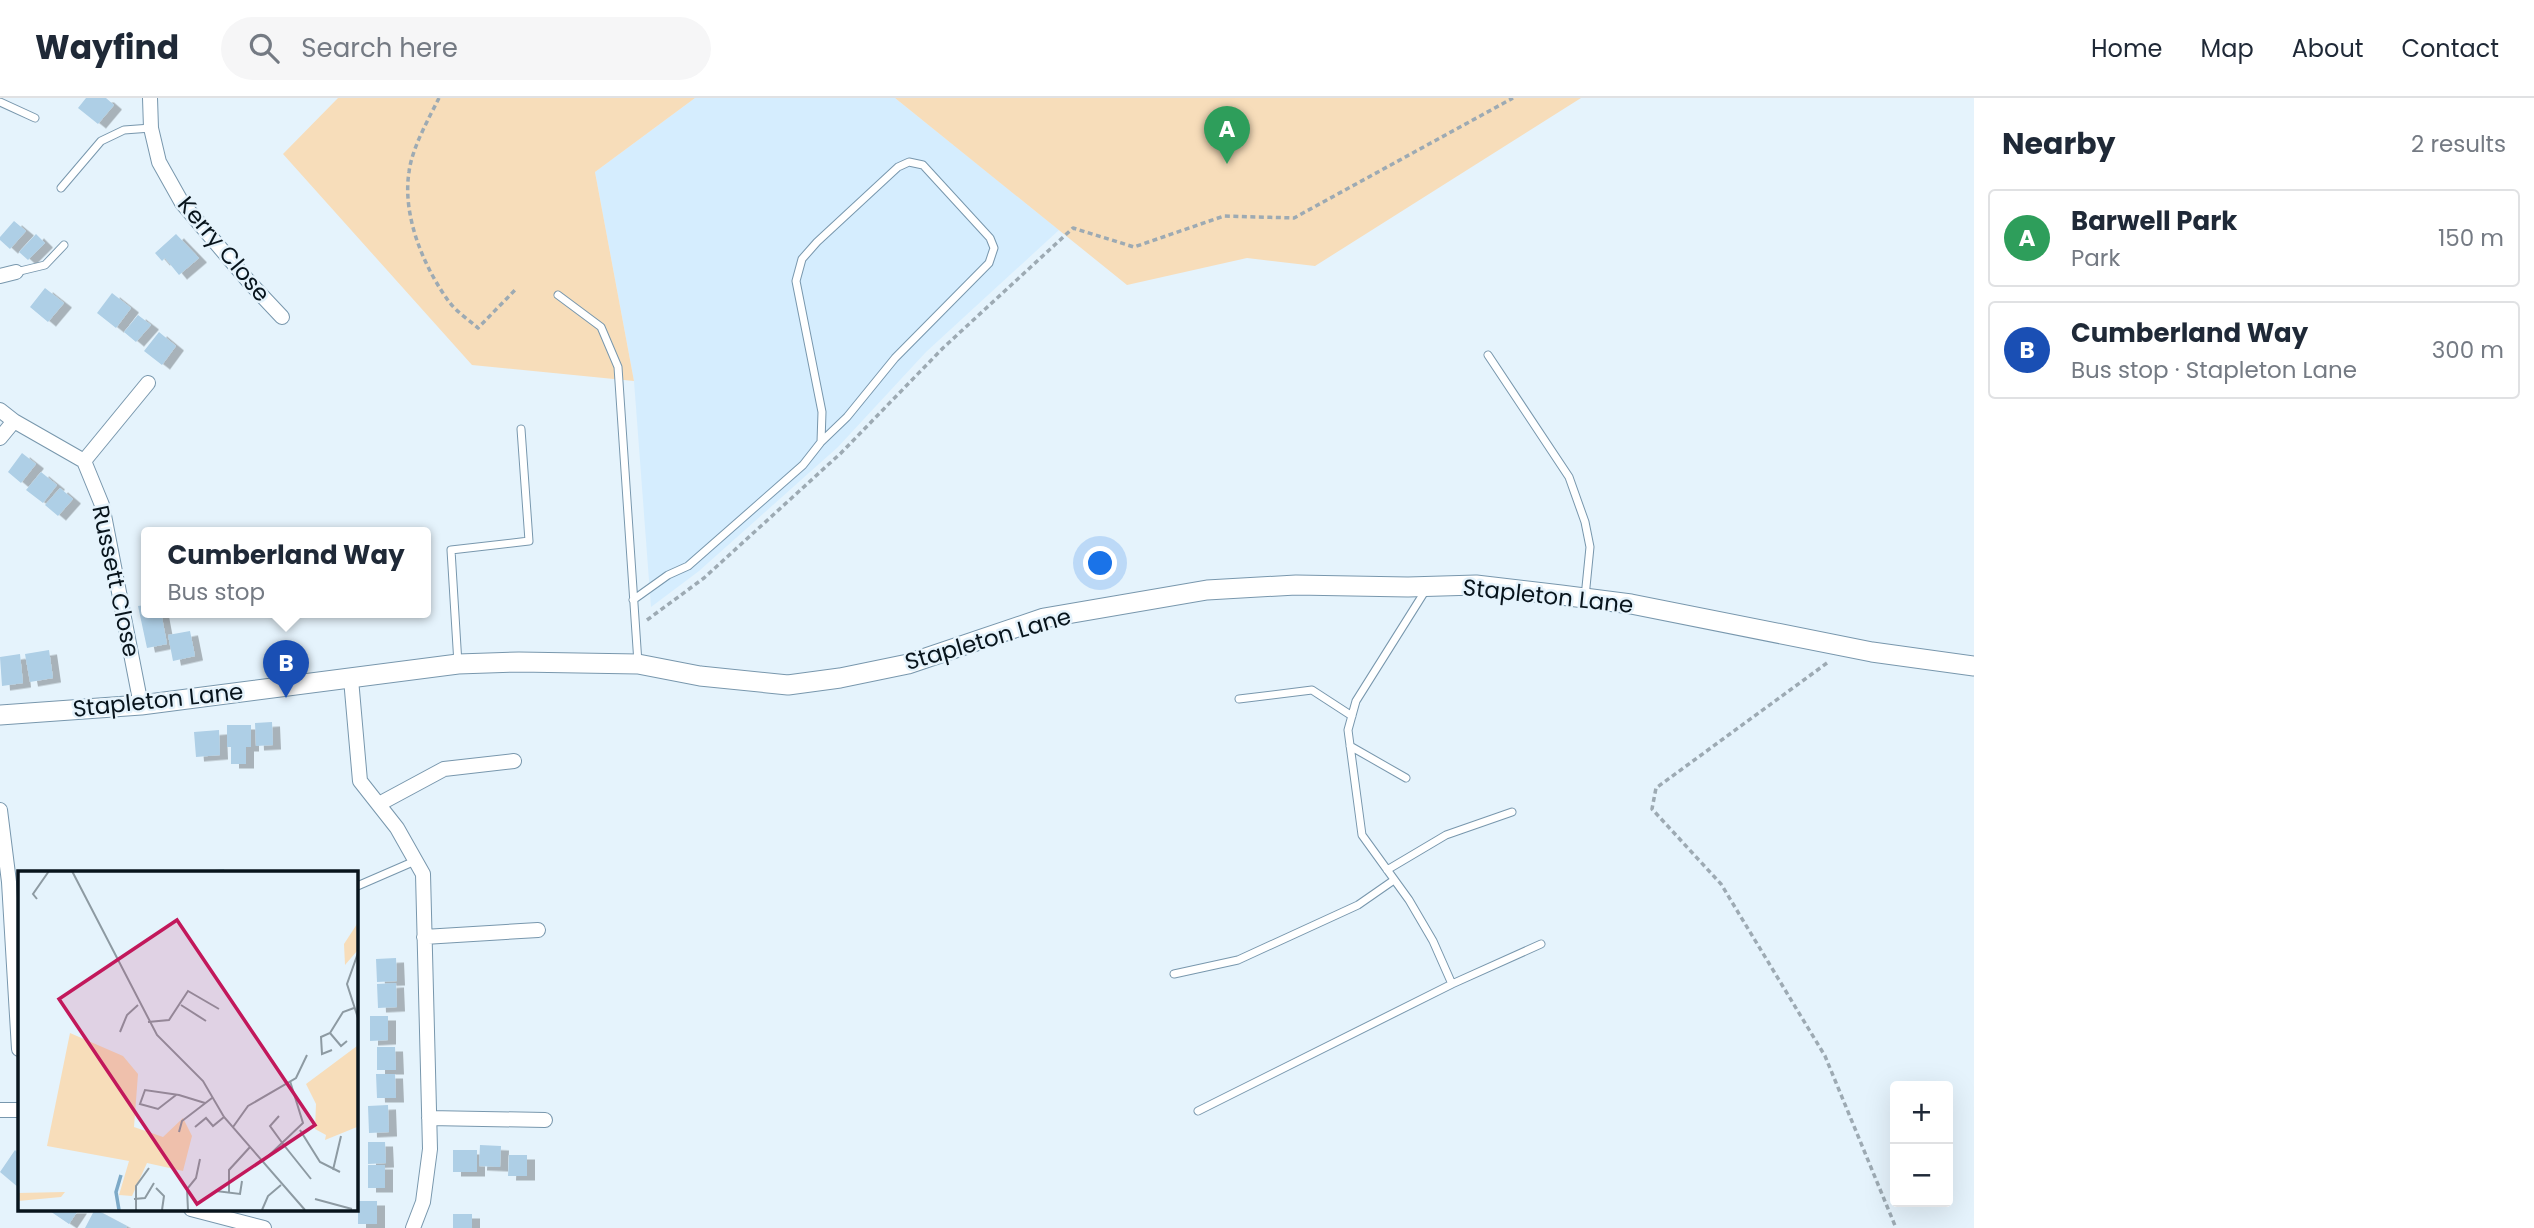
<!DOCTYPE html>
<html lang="en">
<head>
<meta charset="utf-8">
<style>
  body { margin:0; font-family:Poppins,sans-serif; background:#f6f6f7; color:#1f2937 }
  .controls { position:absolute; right:21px; bottom:21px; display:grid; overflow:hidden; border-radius:7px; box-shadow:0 7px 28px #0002 }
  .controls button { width:63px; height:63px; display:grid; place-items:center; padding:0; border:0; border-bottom:2px solid #e0e1e3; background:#fff; color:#1f2937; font:35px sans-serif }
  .you { position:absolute; left:1101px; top:466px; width:24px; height:24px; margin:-18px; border:5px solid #fff; border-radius:50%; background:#1a73e8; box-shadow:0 0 0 10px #1a73e833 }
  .badge { display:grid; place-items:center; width:46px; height:46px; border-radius:50%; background:#946513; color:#fff; font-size:23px; font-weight:700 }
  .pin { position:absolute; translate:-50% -58px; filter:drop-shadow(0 2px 4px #0008) }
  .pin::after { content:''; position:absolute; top:37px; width:24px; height:21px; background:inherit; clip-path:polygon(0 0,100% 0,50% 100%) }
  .popup { position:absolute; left:141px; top:429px; width:290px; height:91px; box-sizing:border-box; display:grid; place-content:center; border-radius:7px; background:#fff; filter:drop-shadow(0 2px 5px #0005); font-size:23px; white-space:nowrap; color:#747a83 }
  .popup b { font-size:26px; color:#1f2937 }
  .popup::after { content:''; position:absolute; left:50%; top:100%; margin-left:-14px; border:14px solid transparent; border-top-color:#fff }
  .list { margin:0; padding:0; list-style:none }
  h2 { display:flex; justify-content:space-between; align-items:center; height:91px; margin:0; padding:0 28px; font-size:30px }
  h2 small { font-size:23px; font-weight:400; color:#747a83 }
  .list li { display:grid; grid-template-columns:46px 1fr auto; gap:21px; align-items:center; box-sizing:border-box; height:98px; margin:0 14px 14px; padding:0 14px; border:2px solid #e0e1e3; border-radius:7px }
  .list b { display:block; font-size:26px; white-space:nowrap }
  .list p { margin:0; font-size:23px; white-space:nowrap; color:#747a83 }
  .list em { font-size:23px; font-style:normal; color:#747a83 }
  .icon { flex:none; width:38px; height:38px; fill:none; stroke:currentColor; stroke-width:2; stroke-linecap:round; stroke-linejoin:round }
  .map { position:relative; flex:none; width:1974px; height:1130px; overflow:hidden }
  header { display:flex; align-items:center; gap:42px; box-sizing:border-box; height:98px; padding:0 35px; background:#fff; border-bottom:2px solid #e0e1e3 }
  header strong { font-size:33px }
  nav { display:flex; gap:38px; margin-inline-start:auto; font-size:24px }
  .search { width:490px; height:63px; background:#f6f6f7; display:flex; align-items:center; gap:18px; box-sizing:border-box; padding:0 24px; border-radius:38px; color:#747a83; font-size:26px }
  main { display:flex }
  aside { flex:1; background:#fff }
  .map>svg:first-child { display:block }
  .built { fill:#d5edfe }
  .green { fill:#f7ddba }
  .building { fill:#aecfe6; filter:url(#shadow) }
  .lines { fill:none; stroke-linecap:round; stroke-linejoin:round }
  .lane-casing { stroke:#7897ad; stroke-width:9 }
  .street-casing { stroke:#7897ad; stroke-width:16 }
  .secondary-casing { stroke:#7897ad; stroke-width:21 }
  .path { stroke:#9daab3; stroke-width:3.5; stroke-dasharray:5 3.5; stroke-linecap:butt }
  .lane { stroke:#fff; stroke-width:7 }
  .street { stroke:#fff; stroke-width:14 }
  .secondary { stroke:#fff; stroke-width:19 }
  .labels { text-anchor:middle; stroke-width:5; stroke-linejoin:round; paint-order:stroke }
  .street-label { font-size:23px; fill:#08141c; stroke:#e5f3fc }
  .inset-river { fill:none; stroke:#7ca9c7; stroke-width:3.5 }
  .inset-road { fill:none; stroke:#8d9aa2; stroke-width:2 }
  .view { fill:#c2185b; fill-opacity:0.15; stroke:#c2185b; stroke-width:3.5 }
  .inset-edge { fill:none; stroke:#08141c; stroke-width:3.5 }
</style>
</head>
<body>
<header>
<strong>Wayfind</strong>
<div class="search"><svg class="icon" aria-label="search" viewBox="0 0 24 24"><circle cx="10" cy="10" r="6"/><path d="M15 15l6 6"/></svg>Search here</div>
<nav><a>Home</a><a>Map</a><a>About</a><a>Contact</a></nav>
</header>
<main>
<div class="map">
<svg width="1974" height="1130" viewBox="0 0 1974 1130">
  <defs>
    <filter id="shadow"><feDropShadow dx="8" dy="4.5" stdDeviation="0" flood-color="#0004"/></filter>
  </defs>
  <rect width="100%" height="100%" fill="#e5f3fc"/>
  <path class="built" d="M695 0H895L1059 132 926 254 838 349 699 473 651 509 634 283 595 74Z"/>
  <path class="green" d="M338 0H695L595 74 634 283 472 267 283 56Z
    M895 0H1581L1315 168 1247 160 1127 187Z"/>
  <path class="building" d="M86 0H106L114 7 98 26 78 10Z
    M14 123 26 133 10 151 0 142V139Z
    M36 136 45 145 28 162 19 154Z
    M176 136 199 160 179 177 165 160 162 163 155 155Z
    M45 190 64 205 48 224 30 209Z
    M112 195 131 210 116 230 97 215Z
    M138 217 151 227 136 244 124 234Z
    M159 234 176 248 162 267 144 253Z
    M22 355 36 366 21 385 8 374Z
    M41 374 57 387 43 405 26 392Z
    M60 390 73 401 58 418 45 407Z
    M146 507V514H161L167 546 147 550 138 508Z
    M190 533 195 558 173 563 168 537Z
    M49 552 53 580 30 584 25 556Z
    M20 556 23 585 2 588 0 559Z
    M272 624 273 647 256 648 255 625Z
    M227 627H251V649H246V666H231V649H227Z
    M219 632 220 657 196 659 194 634Z
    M224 771 225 775H205V773Z
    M396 860 397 883 377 884 376 861Z
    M396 885 397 909 378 910 377 886Z
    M370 918H388V942L370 943Z
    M377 949H395L396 972H377Z
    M376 976H395L396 1000H377Z
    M388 1007 389 1034 369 1035 368 1008Z
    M368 1044H385L386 1065 368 1066Z
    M480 1047 501 1048 500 1069 479 1068Z
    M15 1052 19 1056V1090L0 1074Z
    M453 1052H477V1074H453Z
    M509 1057H527V1078H508Z
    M368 1067H385V1090H368Z
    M358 1103H377V1126H358Z
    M47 1111H79L69 1126Z
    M95 1111 127 1128 126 1130H85Z
    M453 1116H472V1130H453Z"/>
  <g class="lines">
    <g class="lane-casing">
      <path id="lane" d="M0 4 35 20
        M61 90 101 43 124 32 151 30
        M16 174 45 167 64 147
        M558 197 601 229 618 269 638 565
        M1488 257 1569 379 1585 424 1590 449 1585 499
        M633 502 668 477 688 468 803 367 821 344 847 319 895 260 989 165 994 150 990 140 923 67 909 64 898 69 817 144 802 161 796 183 822 314 821 344
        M458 566 451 452 529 443 521 331
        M1239 601 1312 592 1352 618
        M1350 648 1406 680
        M1387 772 1446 737 1512 714
        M355 789 415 763
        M1174 876 1238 862 1358 807 1394 782
        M1452 886 1541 846
        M1198 1013 1452 886 1433 843 1409 802 1362 737 1348 632 1356 603 1427 490"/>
    </g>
    <g class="street-casing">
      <path id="street" d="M150 0 151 30 159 64 182 105 250 185 282 219
        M0 178 16 174
        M0 312 14 323 84 363 102 407 141 607
        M0 340 14 323
        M84 363 148 285
        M351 581 360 683 397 730 423 776 430 1051 423 1104 413 1130
        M379 706 444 671 514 663
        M0 712 9 784 19 951
        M424 839 538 832
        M0 1012H19
        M429 1020 545 1022
        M191 1111 264 1130"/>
    </g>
    <g class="secondary-casing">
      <path id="secondary" d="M0 617 141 607 458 566 519 564 638 566 700 578 788 587 840 580 908 566 1044 520 1207 492 1296 487 1408 489 1476 487 1561 497 1631 506 1872 554 1974 568"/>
    </g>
    <path class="path" d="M439 0C428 22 412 50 409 74 402 118 424 170 450 205 457 214 469 222 478 230L517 190
      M647 522 704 480 841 355 943 250 1073 130 1134 149 1224 118 1294 120 1513 0
      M1827 565 1656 690 1652 711 1721 786 1825 958 1896 1130"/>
    <use href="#lane" class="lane"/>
    <use href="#street" class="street"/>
    <use href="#secondary" class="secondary"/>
  </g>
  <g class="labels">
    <g class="street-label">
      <text transform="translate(224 151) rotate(50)" y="8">Kerry Close</text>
      <text transform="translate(116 483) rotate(78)" y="8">Russett Close</text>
      <text transform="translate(1548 498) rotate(6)" y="8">Stapleton Lane</text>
      <text transform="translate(988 541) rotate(-16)" y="8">Stapleton Lane</text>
      <text transform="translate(158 602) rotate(-6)" y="8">Stapleton Lane</text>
    </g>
  </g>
  <g transform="translate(18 773)">
    <rect width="340" height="340" fill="#e5f3fc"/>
    <path d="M339 53V80L327 94 326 73ZM52 162 105 185 120 203 116 256 145 266 165 247 174 265 165 300 129 292 114 325 101 324 111 290 29 275ZM339 175V256L307 269 308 264 297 258 298 233 288 213ZM47 321 43 326 0 330V322Z" fill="#f7ddba"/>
    <path class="inset-river" d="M101 339 98 321 103 304"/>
    <path class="inset-road" d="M54 0 139 164 185 210 206 246 287 339M19 28 15 23 31 0M340 82 329 113 340 147M163 134 188 150M130 151 151 149 170 120 201 138M102 161 109 144 120 134M312 162 323 175 329 170M314 179 304 183 303 166 312 162 325 141 336 137M158 224 140 238 122 233 127 219 161 224 187 232M261 245 252 255 265 273M177 256 188 247 195 255 206 246M215 256 230 235 278 207 289 184M282 259 302 291 322 301M161 261 164 250 194 227M265 273 293 308M244 291 285 252 272 210M315 299 323 265M138 317 146 325 144 339M198 320 222 323 224 310M211 321V299L232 276M116 328 127 327 136 312M297 328 334 338M118 339V315L131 297M170 339 169 318 178 307 182 288M244 339 250 325 263 314"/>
    <path class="view" d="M159 49 297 254 179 333 41 128Z"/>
    <rect width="340" height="340" class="inset-edge"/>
  </g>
</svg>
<div class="controls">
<button>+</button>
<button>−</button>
</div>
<div class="you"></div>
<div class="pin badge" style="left:1227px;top:66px;background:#2e9e5b">A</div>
<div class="pin badge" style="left:286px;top:600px;background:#1a4fb4">B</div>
<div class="popup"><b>Cumberland Way</b>Bus stop</div>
</div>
<aside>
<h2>Nearby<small>2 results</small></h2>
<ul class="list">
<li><span class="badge" style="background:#2e9e5b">A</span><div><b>Barwell Park</b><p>Park</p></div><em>150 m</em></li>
<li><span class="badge" style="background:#1a4fb4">B</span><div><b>Cumberland Way</b><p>Bus stop · Stapleton Lane</p></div><em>300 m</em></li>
</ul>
</aside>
</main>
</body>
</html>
